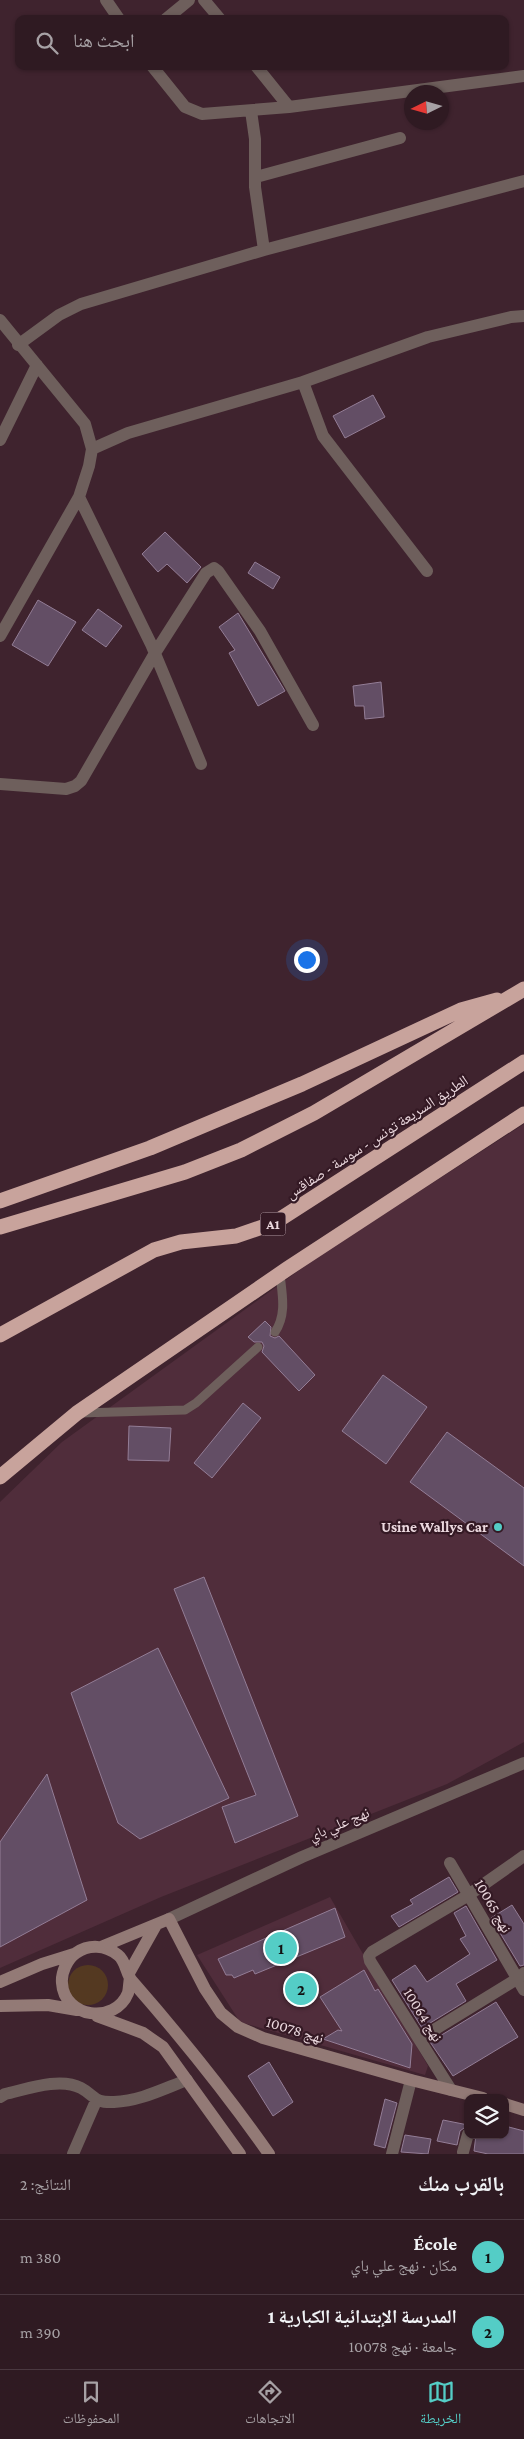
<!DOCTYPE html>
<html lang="ar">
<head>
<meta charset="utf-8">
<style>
  body { margin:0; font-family:"Crimson Pro","Noto Naskh Arabic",serif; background:#37232a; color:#f1f3f6; direction:rtl }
  .controls { position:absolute; right:15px; bottom:15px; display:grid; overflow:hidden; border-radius:10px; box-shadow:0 1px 4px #0004 }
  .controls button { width:45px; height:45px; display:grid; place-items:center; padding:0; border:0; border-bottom:1px solid #4a3840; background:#2f1a22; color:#f1f3f6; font:25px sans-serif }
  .compass { position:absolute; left:404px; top:85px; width:45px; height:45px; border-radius:50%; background:#2f1a22; box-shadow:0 1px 4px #0004; rotate:265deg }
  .you { position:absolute; left:306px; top:959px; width:18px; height:18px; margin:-12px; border:4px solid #fff; border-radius:50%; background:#1a73e8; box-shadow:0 0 0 8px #1a73e833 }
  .badge { display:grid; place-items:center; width:32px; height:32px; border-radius:50%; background:#54cdc6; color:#111; font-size:16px; font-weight:700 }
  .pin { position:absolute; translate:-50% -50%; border:2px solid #fff; box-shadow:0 1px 5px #0006 }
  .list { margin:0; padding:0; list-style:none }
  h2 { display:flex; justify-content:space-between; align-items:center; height:65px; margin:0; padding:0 20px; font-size:21px }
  h2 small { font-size:16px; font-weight:400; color:#a7a1a5 }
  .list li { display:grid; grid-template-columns:32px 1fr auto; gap:15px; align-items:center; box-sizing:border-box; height:75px; padding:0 20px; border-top:1px solid #4a3840 }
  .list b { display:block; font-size:19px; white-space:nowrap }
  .list p { margin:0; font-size:16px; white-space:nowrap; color:#a7a1a5 }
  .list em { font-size:16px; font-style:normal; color:#a7a1a5 }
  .icon { flex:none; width:28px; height:28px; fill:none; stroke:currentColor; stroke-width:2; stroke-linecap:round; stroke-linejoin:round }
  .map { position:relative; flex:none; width:524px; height:2154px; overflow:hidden; direction:ltr }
  .search { position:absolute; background:#2f1a22; box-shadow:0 1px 4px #0004; left:15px; right:15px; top:15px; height:55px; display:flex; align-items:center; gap:12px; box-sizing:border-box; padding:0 18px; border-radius:10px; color:#a7a1a5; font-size:19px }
  .sheet { height:215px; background:#2f1a22 }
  nav { display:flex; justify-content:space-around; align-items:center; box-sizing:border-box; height:70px; border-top:1px solid #4a3840; background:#2f1a22; font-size:14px; color:#a7a1a5 }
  nav a { display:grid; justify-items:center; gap:2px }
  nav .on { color:#54cdc6 }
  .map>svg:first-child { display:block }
  .built { fill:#502d3b }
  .green { fill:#543921 }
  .building { fill:#634e65; stroke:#937d96 }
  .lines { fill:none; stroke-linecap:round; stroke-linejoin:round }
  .lane { stroke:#6e5f5c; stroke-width:9 }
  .street { stroke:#6e5f5c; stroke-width:12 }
  .secondary { stroke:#937a76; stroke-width:12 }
  .highway { stroke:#c8a39c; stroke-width:15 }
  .poi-dot { fill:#54cdc6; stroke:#341924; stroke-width:2 }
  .labels { text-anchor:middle; stroke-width:4.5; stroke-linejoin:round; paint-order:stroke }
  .shield { fill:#341924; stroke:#b59fa7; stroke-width:1 }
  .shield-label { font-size:14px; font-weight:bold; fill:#ecd9df }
  .street-label { font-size:15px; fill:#ecd9df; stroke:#341924 }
  .poi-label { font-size:15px; font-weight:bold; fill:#ecd9df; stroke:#341924; text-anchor:end }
</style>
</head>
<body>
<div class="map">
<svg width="524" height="2154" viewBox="0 0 524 2154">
  <rect width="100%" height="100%" fill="#3f232e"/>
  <path class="built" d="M524 1124V1742L447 1784 161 1897 0 1968V1502L62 1442 316 1258Z
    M330 1897 428 2066 425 2075 240 2022 197 1955Z"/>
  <path class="green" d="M68 1985a20 20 0 1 1 40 0a20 20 0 1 1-40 0Z"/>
  <path class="building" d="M373 395 385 417 345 438 333 416Z
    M165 532 201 567 187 583 167 564 158 572 142 554Z
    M255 562 280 577 273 589 248 573Z
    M38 600 76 622 48 666 12 645Z
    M98 609 122 626 106 647 82 630Z
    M238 613 285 691 258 706 229 653 235 650 219 627Z
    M381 682 384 717 365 719 364 706H355L353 686Z
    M265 1321 271 1327 270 1336 275 1338 279 1336 315 1375 299 1391 262 1352 264 1346 262 1342H254L248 1337Z
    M383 1375 427 1407 386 1464 342 1431Z
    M243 1403 261 1418 212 1478 194 1463Z
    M129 1426 171 1428 169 1461 128 1460Z
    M447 1432 524 1488V1566L410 1482Z
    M204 1577 298 1816 235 1843 222 1807 256 1795 174 1589Z
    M158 1648 229 1798 140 1839 118 1823 71 1693Z
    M47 1774 87 1900 0 1947V1842Z
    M449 1877 458 1892 399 1927 391 1916 413 1904 410 1900Z
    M512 1905 524 1924V1965L520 1966 491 1918Z
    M466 1906 497 1960 456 1984 466 2001 422 2028 392 1980 415 1965 427 1982 470 1954 460 1939 466 1936 454 1913Z
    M335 1908 345 1937 255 1974 253 1970 234 1978 232 1975H226L218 1959Z
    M364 1970 375 1991 378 1989 412 2044 410 2068 323 2039 338 2030 342 2031 320 1997Z
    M496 2002 518 2037 453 2076 430 2042Z
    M269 2062 293 2102 273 2116 248 2076Z
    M385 2099 397 2103 385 2148 374 2145Z
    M443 2120 468 2125 460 2131 457 2145 437 2141Z
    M505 2126 524 2131V2154H488L474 2151 476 2135H505Z
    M405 2135 431 2139 428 2154 401 2152Z"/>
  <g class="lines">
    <path class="lane" d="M275 1332C287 1314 282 1294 280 1274
      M80 1413 185 1410 196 1403 258 1347"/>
    <path class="street" d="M106 0 119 19
      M204 0 220 19
      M166 19 189 0
      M152 66 185 107 202 114 289 107 524 76
      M256 66 289 107
      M251 111 255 139V187L264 250
      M256 177 400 138
      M0 320 85 424 92 449 89 466 79 497 0 636
      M18 345 59 315 81 304 264 250 524 181
      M303 382 323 436 427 571
      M0 440 37 365
      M92 449 128 433 303 382 428 337 511 317 524 316
      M79 497 151 644 201 764
      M0 784 66 789 75 786 81 781 155 653 206 573 214 568 218 571 260 631 313 725
      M450 1863 524 1990
      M169 1919 302 1857 524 1763
      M419 2039 517 1979 524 1973
      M451 2090 370 1961 369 1956 372 1952 467 1896 524 1856
      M0 2097 5 2094C27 2089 60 2077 81 2088 96 2096 93 2103 114 2102 140 2101 163 2089 187 2080
      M463 2152 468 2134
      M73 2154 96 2101
      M392 2154 411 2080"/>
    <path class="secondary" d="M101 1947 169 1919 205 1989 221 2013 238 2027 263 2038 411 2080 483 2098
      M129 1973 156 1925
      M130 1978C129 1983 129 1989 128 1993 115 2025 64 2018 62 1983 61 1973 67 1959 76 1953 89 1944 105 1945 118 1955 126 1961 126 1974 132 1981 181 2037 227 2094 269 2154
      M0 1982 42 1964 74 1954
      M0 2006 48 2005 77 2010
      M97 2016 143 2033 163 2047 240 2154
      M505 2104 524 2110"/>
    <path class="highway" d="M0 1201 150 1148 302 1084 461 1010 497 1000
      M0 1227 185 1172 241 1150 314 1113 524 989
      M0 1335 154 1250 181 1242 236 1236 274 1223 524 1062
      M0 1477 77 1413 287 1269 524 1114"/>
  </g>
  <circle class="poi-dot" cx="498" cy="1527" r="5"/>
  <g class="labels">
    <rect class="shield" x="260.5" y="1212.5" width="25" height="23" rx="4"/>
    <g class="shield-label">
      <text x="273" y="1229">A1</text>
    </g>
    <g class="street-label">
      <text transform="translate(377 1137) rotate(-33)" y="5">الطريق السريعة تونس - سوسة - صفاقس</text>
      <text transform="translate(339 1824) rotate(-23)" y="5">نهج علي باي</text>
      <text transform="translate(493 1906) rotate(60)" y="5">نهج 10065</text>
      <text transform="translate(423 2015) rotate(58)" y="5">نهج 10064</text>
      <text transform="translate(295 2030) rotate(17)" y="5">نهج 10078</text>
    </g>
    <g class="poi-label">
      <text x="488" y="1532">Usine Wallys Car</text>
    </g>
  </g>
</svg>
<div class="controls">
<button><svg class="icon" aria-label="layers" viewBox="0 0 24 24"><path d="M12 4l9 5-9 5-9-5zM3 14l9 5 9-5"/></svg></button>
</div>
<svg class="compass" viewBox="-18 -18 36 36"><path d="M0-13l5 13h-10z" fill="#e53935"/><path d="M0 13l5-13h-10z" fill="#a7a1a5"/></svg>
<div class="you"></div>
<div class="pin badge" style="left:281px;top:1948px">1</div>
<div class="pin badge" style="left:301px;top:1989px">2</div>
<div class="search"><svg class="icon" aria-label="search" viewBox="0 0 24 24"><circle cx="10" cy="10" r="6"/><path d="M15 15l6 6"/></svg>ابحث هنا</div>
</div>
<section class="sheet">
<h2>بالقرب منك<small>النتائج: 2</small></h2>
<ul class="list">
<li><span class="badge">1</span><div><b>École</b><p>مكان · نهج علي باي</p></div><em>380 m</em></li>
<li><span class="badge">2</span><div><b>المدرسة الإبتدائية الكبارية 1</b><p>جامعة · نهج 10078</p></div><em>390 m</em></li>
</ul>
</section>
<nav>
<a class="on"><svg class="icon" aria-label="map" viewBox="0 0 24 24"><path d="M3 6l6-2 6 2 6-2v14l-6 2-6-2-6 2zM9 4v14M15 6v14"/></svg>الخريطة</a>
<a><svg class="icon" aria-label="directions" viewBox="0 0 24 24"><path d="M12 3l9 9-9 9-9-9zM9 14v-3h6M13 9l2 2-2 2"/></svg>الاتجاهات</a>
<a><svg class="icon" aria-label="saved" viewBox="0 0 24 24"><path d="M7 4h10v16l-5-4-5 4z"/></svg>المحفوظات</a>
</nav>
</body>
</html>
